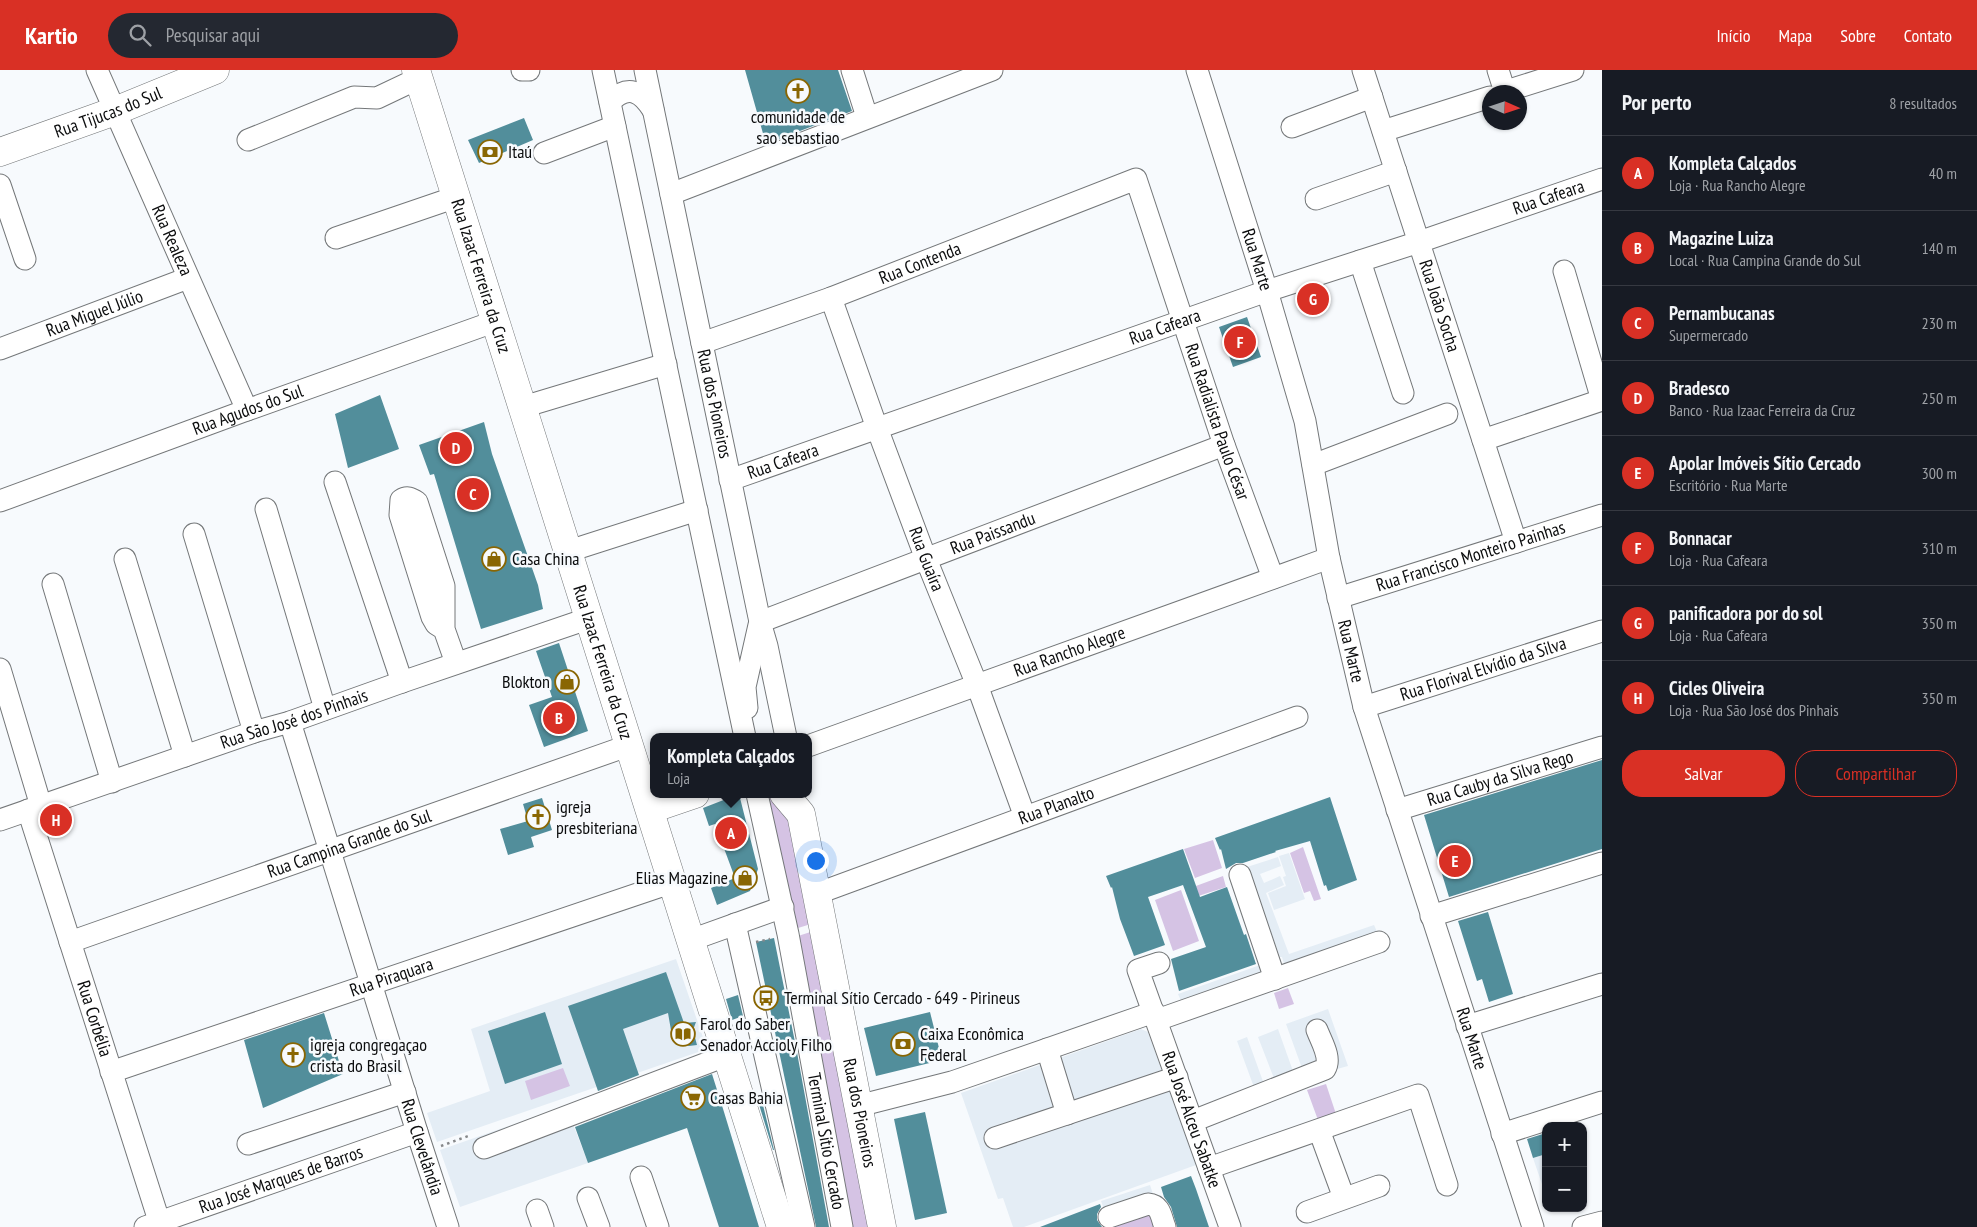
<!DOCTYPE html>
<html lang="pt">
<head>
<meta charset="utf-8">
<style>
  body { margin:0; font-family:"PT Sans Narrow",sans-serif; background:#242831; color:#f1f3f6 }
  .controls { position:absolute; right:15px; bottom:15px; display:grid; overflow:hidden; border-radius:10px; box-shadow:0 1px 4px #0004 }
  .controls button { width:45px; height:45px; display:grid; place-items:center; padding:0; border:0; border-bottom:1px solid #363941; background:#171b24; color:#f1f3f6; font:25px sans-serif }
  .compass { position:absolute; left:1482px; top:15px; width:45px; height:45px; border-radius:50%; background:#171b24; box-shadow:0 1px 4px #0004; rotate:93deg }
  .you { position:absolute; left:815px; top:790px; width:18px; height:18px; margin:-12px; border:4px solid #fff; border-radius:50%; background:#1a73e8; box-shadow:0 0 0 8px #1a73e833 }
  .badge { display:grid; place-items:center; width:32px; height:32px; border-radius:50%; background:#d93025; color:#fff; font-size:16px; font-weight:700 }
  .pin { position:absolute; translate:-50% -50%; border:2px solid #fff; box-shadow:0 1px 5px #0006 }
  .popup { position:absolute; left:650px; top:663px; width:162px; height:65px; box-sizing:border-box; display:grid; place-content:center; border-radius:10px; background:#171b24; filter:drop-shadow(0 1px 4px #0005); font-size:16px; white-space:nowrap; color:#9ea1a6 }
  .popup b { font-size:19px; color:#f1f3f6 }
  .popup::after { content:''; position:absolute; left:50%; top:100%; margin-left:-10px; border:10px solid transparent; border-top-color:#171b24 }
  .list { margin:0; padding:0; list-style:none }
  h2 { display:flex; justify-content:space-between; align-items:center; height:65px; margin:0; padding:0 20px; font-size:21px }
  h2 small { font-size:16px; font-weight:400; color:#9ea1a6 }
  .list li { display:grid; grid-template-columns:32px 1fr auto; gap:15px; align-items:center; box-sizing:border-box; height:75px; padding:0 20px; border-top:1px solid #363941 }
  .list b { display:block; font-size:19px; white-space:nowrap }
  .list p { margin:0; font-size:16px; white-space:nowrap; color:#9ea1a6 }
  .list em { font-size:16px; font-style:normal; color:#9ea1a6 }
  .actions { display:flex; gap:10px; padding:15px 20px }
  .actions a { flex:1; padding:11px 0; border:1px solid #d93025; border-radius:20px; text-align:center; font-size:18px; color:#d93025 }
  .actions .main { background:#d93025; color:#fff }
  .icon { flex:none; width:28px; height:28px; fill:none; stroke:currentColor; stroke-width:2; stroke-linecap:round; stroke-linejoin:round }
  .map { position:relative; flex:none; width:1602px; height:1157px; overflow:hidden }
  header { display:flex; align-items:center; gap:30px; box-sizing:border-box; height:70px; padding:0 25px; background:#d93025; color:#fff }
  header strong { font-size:24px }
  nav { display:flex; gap:28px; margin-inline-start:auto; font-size:18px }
  .search { width:350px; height:45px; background:#242831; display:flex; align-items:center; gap:12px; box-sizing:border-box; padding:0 18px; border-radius:28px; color:#9ea1a6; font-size:19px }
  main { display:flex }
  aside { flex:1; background:#171b24 }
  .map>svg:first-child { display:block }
  .built { fill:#e4edf5 }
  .green { fill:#d5c3e4 }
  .building { fill:#528e9b }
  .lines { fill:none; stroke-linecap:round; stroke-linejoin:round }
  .minor-casing { stroke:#747779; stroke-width:23 }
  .major-casing { stroke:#747779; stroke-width:29 }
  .path { stroke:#86888a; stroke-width:2.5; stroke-dasharray:2.5 4; stroke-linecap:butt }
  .minor { stroke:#fff; stroke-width:21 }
  .major { stroke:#fff; stroke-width:28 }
  .labels { text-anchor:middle; stroke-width:5; stroke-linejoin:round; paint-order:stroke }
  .street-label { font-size:18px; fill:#0b0c0d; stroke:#f7fafd }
  .poi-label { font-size:18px; fill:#0b0c0d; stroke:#f7fafd; text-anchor:start }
</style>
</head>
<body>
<header>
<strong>Kartio</strong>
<div class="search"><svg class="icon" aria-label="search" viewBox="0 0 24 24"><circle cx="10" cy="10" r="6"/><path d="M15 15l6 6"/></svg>Pesquisar aqui</div>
<nav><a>Início</a><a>Mapa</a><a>Sobre</a><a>Contato</a></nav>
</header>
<main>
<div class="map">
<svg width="1602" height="1157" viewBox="0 0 1602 1157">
  <rect width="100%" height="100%" fill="#f7fafd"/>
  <path class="built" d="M1289 783 1305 829 1274 840 1268 823 1286 816 1283 807 1286 806 1279 786Z
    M1278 787 1281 796 1260 804 1264 813 1280 806 1284 815 1266 823 1289 884 1374 855 1378 864 1285 897 1282 887H1280L1247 797Z
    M676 889 707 979 437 1072 427 1043 490 1021 471 959Z
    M1266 893 1269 902 1182 933 1178 924Z
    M1328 939 1348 996 1337 999 1320 951 1323 994 1303 1001 1286 954Z
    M1141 959 1148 962 1196 1095 1024 1157H1013L1003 1128 998 1129 961 1023Z
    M1278 959 1294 1004 1275 1011 1258 967Z
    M1247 967 1265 1017 1255 1020 1237 971Z
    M566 1036 588 1093 460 1137 440 1080Z
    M1546 1084V1126L1533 1088Z
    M1150 1115 1153 1124 1105 1142 1101 1131Z"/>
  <path class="green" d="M758 724H782L821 851 788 861Z
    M1213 770 1222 798 1195 808 1184 779Z
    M1303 777 1321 829 1314 831 1310 821 1304 823 1290 783Z
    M1223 806 1226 817 1189 829 1185 820Z
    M1181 820 1199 871 1173 881 1155 830Z
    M823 858 882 1157H851L798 866Z
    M1288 918 1294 934 1279 939 1274 923Z
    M563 998 570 1016 531 1030 525 1011Z
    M1326 1014 1336 1044 1318 1050 1307 1020Z
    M1153 1135 1161 1157H1111Z"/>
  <path class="building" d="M745 0H838L852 41 766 74Z
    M524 48 533 70 479 93 468 70Z
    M1324 216 1330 235 1306 242 1305 240 1301 241 1296 225Z
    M1247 247 1261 287 1233 297 1219 257Z
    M380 325 399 379 348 398 335 344Z
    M484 352 492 384 538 515 543 539 481 559 434 404 430 405 419 375Z
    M559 573 588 661 544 677 529 635 552 627 536 581Z
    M1602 690V779L1449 827 1424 745Z
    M739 724 758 799 750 821 717 835 711 818 735 808 715 754 709 756 703 738Z
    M1330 727 1357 810 1328 821 1326 815 1324 816 1310 771 1275 781 1276 782 1243 793H1236L1226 799 1221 779 1220 780 1215 768Z
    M542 728 552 760 531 767 534 777 508 785 500 759 528 751 523 734Z
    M1183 779 1200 827 1227 817 1244 865 1246 864 1256 894 1179 921 1171 889 1206 877 1183 815 1148 827 1165 875 1134 886 1120 849 1112 817 1111 818 1106 806Z
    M1488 842 1513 924 1489 932 1482 909 1477 911 1458 851Z
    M774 868 796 977 829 1157H816L756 872Z
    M666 902 684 953 696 952 693 960 697 975 689 976 680 973 672 966 668 943 623 959 639 1005 598 1021 568 936Z
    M738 925 743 946 732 950 726 929Z
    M545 942 562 994 505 1014 488 961Z
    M930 942 942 990 876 1006 864 958Z
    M324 943 343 1004 263 1038 244 970Z
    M712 1004 724 1042 759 1157H719L687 1058 588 1093 575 1057Z
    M761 1027 774 1080H773L757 1028Z
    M925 1042 947 1143 915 1150 894 1049Z
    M1546 1063V1084L1533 1088 1527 1069Z
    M1191 1106 1196 1119 1209 1157H1177L1171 1137 1164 1127 1161 1117Z
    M1100 1134 1101 1137 1097 1144V1150L1102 1157H1040Z"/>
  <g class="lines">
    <g class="minor-casing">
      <g id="minor">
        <path id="s1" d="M97 0 247 340"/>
        <path d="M522 0H529"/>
        <path d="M603 0 745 667"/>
        <path id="s2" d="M645 0 760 552 767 576 786 667"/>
        <path d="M852 0 867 47"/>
        <path id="s3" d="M1197 0 1267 221 1305 351 1329 488 1364 637 1533 1157"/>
        <path id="s4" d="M1363 0 1516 472"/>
        <path d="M1498 0 1505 22"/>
        <path d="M1503 22 1573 0"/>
        <path d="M610 32C628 14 641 21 653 40"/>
        <path d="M1292 57 1372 27"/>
        <path d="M1383 61 1490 27"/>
        <path d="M248 70 354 27 377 28 419 8"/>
        <path d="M544 83 615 56"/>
        <path d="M0 115 25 189"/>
        <path d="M671 124 992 0"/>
        <path d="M1316 129 1396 101"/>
        <path d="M336 168 456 127"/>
        <path d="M1360 191 1403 323"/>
        <path d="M1564 201 1602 330"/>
        <path id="s5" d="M831 228 877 358 926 489 977 615 1025 747"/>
        <path id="s6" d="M702 273 831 228 1136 109 1224 375 1273 508"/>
        <path id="s7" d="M0 279 188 208"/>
        <path d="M523 337 666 294"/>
        <path d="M1483 370 1602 330"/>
        <path d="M1313 395 1447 344"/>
        <path id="s8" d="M730 410 1267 221 1419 172 1602 109"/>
        <path d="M335 412 402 612"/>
        <path id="s9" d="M0 431 247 340 496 251"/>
        <path d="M266 439 325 639"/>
        <path d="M194 464 254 662"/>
        <path d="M569 481 697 440"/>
        <path d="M125 489 185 686"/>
        <path d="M53 514 112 712"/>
        <path id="s10" d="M1338 528 1602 445"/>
        <path id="s11" d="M760 552 1224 375"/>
        <path d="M444 559 436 554 432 547 400 445 401 430C407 426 411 428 417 432L444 516V559L456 593"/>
        <path d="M0 599 41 736"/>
        <path id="s12" d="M1364 637 1602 561"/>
        <path d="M747 638 745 617 759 555"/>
        <path id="s13" d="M290 652 417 1062 448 1157"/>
        <path id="s14" d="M808 676 1329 488"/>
        <path id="s15" d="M757 724 788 864 842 1157"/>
        <path id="s16" d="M28 740 161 1157"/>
        <path id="s17" d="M1397 740 1602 677"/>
        <path id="s18" d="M0 750 254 662 290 652 402 612 590 548"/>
        <path d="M1240 805 1275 909"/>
        <path id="s19" d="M816 824 1297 647"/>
        <path d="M1431 846 1602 793"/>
        <path d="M735 854 804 1157"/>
        <path d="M691 870 783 837"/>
        <path id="s20" d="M70 872 630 675"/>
        <path id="s21" d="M1159 893 1138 900 1230 1157"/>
        <path d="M1157 950 1379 872"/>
        <path d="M1467 956 1602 914"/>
        <path d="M1047 979 1067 1044"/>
        <path id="s22" d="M111 1002 673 812"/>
        <path d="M858 1036 952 1012 1154 942"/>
        <path d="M1193 1051 1325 999C1332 988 1321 971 1317 960"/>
        <path d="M1319 1060 1344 1128"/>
        <path d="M1502 1064 1602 1032"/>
        <path d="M995 1068 1177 1007"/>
        <path d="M248 1074 405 1022"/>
        <path d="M484 1078 728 985"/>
        <path d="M1209 1098 1418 1025 1447 1115"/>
        <path d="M641 1107 658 1157"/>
        <path d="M588 1128 599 1157"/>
        <path d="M537 1140 543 1157"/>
        <path d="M1307 1142 1379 1116"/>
        <path d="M1109 1147 1148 1134C1161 1135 1161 1147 1165 1157"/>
        <path id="s23" d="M145 1157 417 1062"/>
        <path d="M1583 1157 1602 1152"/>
      </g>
    </g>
    <g class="major-casing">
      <g id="major">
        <path id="s24" d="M416 0 781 1157"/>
        <path id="s25" d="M0 82 115 41 215 0"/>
        <path id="s26" d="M784 724 801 744 882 1157"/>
        <path d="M651 739 695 724"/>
      </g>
    </g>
    <path class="path" d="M756 872 770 869
      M441 1076 471 1065"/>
    <use href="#minor" class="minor"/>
    <use href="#major" class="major"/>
  </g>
  <defs>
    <g id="church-ring" transform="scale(1.25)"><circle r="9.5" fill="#f7fafd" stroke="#896603" stroke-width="1.5"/><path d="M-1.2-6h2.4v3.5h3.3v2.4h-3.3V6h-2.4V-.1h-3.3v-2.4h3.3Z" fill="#896603"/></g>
    <g id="bank-ring" transform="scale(1.25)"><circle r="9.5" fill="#f7fafd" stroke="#896603" stroke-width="1.5"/><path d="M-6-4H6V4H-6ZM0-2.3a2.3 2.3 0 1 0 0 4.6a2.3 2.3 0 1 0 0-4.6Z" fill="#896603"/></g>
    <g id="shop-ring" transform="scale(1.25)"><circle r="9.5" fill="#f7fafd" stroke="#896603" stroke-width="1.5"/><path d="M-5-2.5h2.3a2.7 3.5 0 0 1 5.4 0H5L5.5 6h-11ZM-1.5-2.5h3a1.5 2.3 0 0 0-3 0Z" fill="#896603"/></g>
    <g id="bus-ring" transform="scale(1.25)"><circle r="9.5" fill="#f7fafd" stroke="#896603" stroke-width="1.5"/><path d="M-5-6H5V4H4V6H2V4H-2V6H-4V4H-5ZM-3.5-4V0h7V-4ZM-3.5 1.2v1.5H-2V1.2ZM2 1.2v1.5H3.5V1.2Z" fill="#896603"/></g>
    <g id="library-ring" transform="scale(1.25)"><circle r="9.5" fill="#f7fafd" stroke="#896603" stroke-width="1.5"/><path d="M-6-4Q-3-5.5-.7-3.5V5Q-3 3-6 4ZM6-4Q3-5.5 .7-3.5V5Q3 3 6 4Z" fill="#896603"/></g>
    <g id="supermarket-ring" transform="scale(1.25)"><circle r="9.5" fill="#f7fafd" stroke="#896603" stroke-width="1.5"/><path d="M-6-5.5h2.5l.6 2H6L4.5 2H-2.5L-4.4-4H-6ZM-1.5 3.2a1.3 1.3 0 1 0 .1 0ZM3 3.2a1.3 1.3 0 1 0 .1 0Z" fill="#896603"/></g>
  </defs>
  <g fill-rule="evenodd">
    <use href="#church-ring" x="798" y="21"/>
    <use href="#bank-ring" x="490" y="82"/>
    <use href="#shop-ring" x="494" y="489"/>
    <use href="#shop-ring" x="567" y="612"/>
    <use href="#church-ring" x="538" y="747"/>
    <use href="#shop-ring" x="745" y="808"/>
    <use href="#bus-ring" x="766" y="928"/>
    <use href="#library-ring" x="683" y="964"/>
    <use href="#bank-ring" x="903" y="974"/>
    <use href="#church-ring" x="293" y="985"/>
    <use href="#supermarket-ring" x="693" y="1028"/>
  </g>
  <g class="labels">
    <g class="street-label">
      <text dy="6" stroke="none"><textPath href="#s25" startOffset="115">Rua Tijucas do Sul</textPath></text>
      <text dy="6" stroke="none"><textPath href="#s8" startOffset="866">Rua Cafeara</textPath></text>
      <text dy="6" stroke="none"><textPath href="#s1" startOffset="186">Rua Realeza</textPath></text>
      <text dy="6" stroke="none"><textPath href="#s3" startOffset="199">Rua Marte</textPath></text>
      <text dy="6" stroke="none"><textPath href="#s6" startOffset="232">Rua Contenda</textPath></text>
      <text dy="6" stroke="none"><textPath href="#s24" startOffset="216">Rua Izaac Ferreira da Cruz</textPath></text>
      <text dy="6" stroke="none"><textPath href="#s4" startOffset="248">Rua João Socha</textPath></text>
      <text dy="6" stroke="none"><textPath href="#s7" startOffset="101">Rua Miguel Júlio</textPath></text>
      <text dy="6" stroke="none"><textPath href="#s8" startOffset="461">Rua Cafeara</textPath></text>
      <text dy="6" stroke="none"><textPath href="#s2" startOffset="341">Rua dos Pioneiros</textPath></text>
      <text dy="6" stroke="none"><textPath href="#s9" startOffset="264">Rua Agudos do Sul</textPath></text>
      <text dy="6" stroke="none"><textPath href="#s6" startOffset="720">Rua Radialista Paulo César</textPath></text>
      <text dy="6" stroke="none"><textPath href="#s8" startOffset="56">Rua Cafeara</textPath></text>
      <text dy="6" stroke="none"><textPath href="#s11" startOffset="249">Rua Paissandu</textPath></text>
      <text dy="6" stroke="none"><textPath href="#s10" startOffset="139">Rua Francisco Monteiro Painhas</textPath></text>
      <text dy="6" stroke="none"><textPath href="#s5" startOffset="278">Rua Guaíra</textPath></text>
      <text dy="6" stroke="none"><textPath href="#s14" startOffset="278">Rua Rancho Alegre</textPath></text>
      <text dy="6" stroke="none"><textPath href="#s3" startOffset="602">Rua Marte</textPath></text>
      <text dy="6" stroke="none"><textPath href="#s24" startOffset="621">Rua Izaac Ferreira da Cruz</textPath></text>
      <text dy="6" stroke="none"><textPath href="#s12" startOffset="125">Rua Florival Elvídio da Silva</textPath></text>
      <text dy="6" stroke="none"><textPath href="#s18" startOffset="311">Rua São José dos Pinhais</textPath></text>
      <text dy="6" stroke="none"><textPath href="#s17" startOffset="108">Rua Cauby da Silva Rego</textPath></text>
      <text dy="6" stroke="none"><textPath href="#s19" startOffset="256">Rua Planalto</textPath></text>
      <text dy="6" stroke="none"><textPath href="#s20" startOffset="296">Rua Campina Grande do Sul</textPath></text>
      <text dy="6" stroke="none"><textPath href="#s22" startOffset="296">Rua Piraquara</textPath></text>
      <text dy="6" stroke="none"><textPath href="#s16" startOffset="219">Rua Corbélia</textPath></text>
      <text dy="6" stroke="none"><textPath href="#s3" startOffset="1008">Rua Marte</textPath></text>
      <text dy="6" stroke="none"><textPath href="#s26" startOffset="331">Rua dos Pioneiros</textPath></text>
      <text dy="6" stroke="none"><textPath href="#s21" startOffset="181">Rua José Alceu Sabatke</textPath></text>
      <text dy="6" stroke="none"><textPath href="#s15" startOffset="354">Terminal Sítio Cercado</textPath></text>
      <text dy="6" stroke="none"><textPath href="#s13" startOffset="445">Rua Clevelândia</textPath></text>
      <text dy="6" stroke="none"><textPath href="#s23" startOffset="144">Rua José Marques de Barros</textPath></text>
    </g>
    <g class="poi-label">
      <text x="798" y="53" text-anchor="middle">comunidade de<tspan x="798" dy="21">sao sebastiao</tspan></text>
      <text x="508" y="88">Itaú</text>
      <text x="512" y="495">Casa China</text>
      <text x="550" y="618" text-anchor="end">Blokton</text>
      <text x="556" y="743">igreja<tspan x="556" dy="21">presbiteriana</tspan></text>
      <text x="728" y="814" text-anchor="end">Elias Magazine</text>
      <text x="784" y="934">Terminal Sítio Cercado - 649 - Pirineus</text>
      <text x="700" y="960">Farol do Saber<tspan x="700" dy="21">Senador Accioly Filho</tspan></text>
      <text x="920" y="970">Caixa Econômica<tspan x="920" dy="21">Federal</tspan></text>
      <text x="310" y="981">igreja congregaçao<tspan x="310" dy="21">crista do Brasil</tspan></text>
      <text x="710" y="1034">Casas Bahia</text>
    </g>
  </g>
</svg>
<div class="controls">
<button>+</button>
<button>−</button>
</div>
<svg class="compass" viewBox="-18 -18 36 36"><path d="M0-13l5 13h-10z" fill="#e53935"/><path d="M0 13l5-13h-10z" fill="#9ea1a6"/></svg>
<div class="you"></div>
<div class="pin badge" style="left:731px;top:763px">A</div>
<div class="popup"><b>Kompleta Calçados</b>Loja</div>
<div class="pin badge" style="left:559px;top:648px">B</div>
<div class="pin badge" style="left:473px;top:424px">C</div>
<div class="pin badge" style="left:456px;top:378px">D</div>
<div class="pin badge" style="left:1455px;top:791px">E</div>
<div class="pin badge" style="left:1240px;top:272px">F</div>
<div class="pin badge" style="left:1313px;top:229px">G</div>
<div class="pin badge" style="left:56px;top:750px">H</div>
</div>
<aside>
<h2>Por perto<small>8 resultados</small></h2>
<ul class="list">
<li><span class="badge">A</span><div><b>Kompleta Calçados</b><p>Loja · Rua Rancho Alegre</p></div><em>40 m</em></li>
<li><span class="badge">B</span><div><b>Magazine Luiza</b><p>Local · Rua Campina Grande do Sul</p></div><em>140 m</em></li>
<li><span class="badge">C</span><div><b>Pernambucanas</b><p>Supermercado</p></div><em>230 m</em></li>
<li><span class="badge">D</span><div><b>Bradesco</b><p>Banco · Rua Izaac Ferreira da Cruz</p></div><em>250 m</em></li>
<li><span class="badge">E</span><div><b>Apolar Imóveis Sítio Cercado</b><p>Escritório · Rua Marte</p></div><em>300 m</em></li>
<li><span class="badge">F</span><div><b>Bonnacar</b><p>Loja · Rua Cafeara</p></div><em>310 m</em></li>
<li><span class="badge">G</span><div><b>panificadora por do sol</b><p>Loja · Rua Cafeara</p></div><em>350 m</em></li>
<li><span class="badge">H</span><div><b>Cicles Oliveira</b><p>Loja · Rua São José dos Pinhais</p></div><em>350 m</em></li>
</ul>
<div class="actions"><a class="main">Salvar</a><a>Compartilhar</a></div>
</aside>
</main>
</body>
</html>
